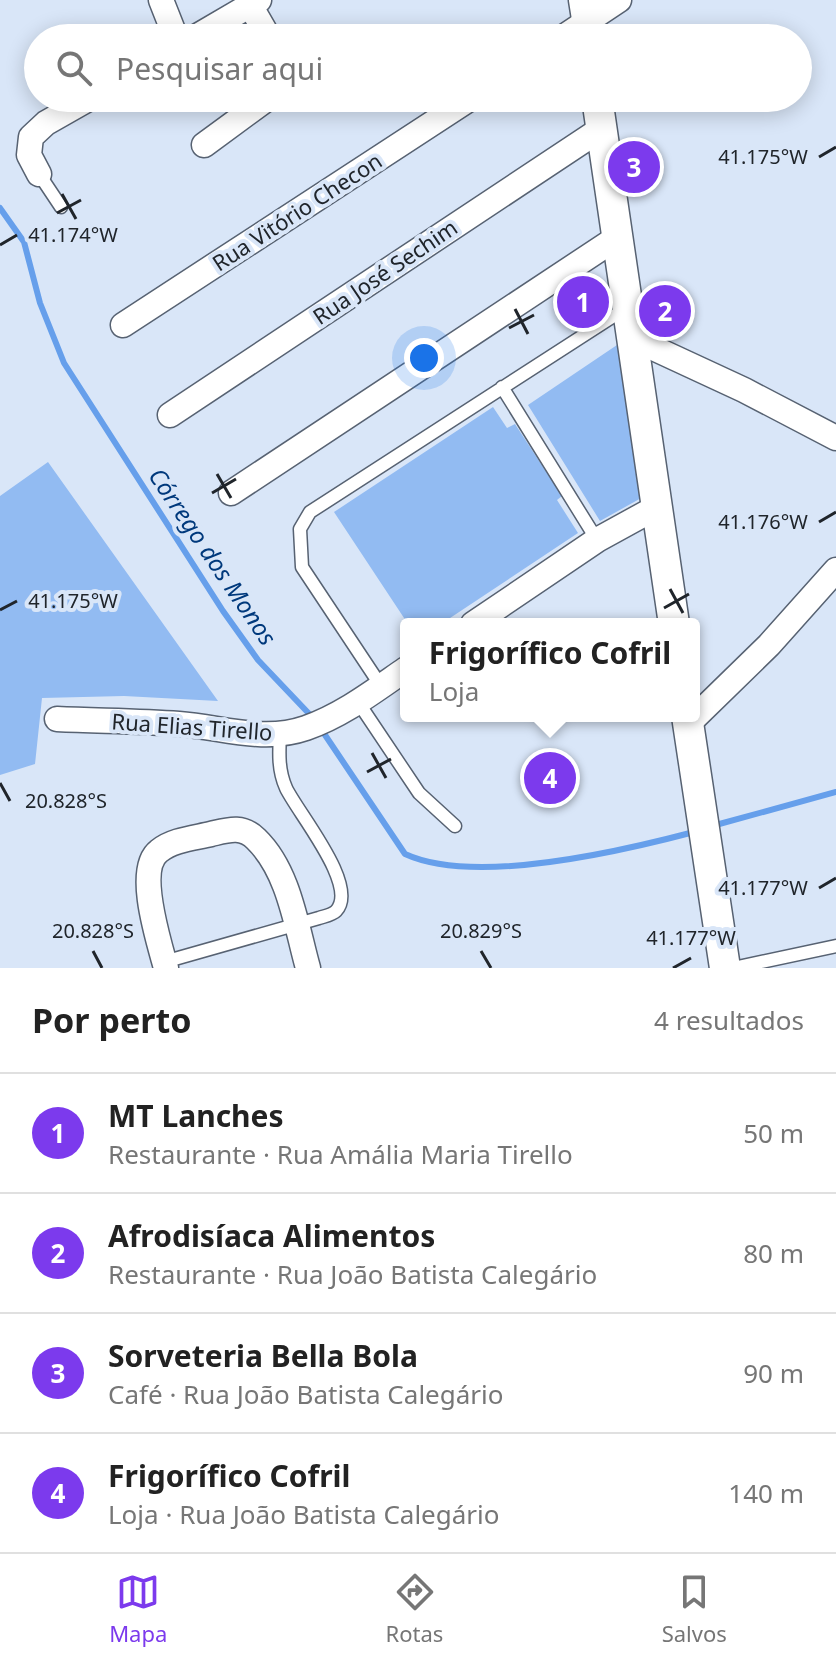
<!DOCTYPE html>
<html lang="pt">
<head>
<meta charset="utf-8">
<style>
  body { margin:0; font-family:"Noto Sans",sans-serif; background:#f2f2f2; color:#222 }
  .you { position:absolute; left:424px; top:358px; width:28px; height:28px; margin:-20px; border:6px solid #fff; border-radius:50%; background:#1a73e8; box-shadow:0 0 0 12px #1a73e833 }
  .badge { display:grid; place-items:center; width:52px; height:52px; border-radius:50%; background:#7c3aed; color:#fff; font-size:26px; font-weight:700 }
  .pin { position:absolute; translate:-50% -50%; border:4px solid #fff; box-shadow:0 2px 8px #0006 }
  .popup { position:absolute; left:400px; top:618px; width:300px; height:104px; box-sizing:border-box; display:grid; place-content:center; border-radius:8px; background:#fff; filter:drop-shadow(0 2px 6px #0005); font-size:26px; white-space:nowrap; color:#767676 }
  .popup b { font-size:30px; color:#222 }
  .popup::after { content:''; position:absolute; left:50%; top:100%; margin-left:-16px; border:16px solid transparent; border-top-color:#fff }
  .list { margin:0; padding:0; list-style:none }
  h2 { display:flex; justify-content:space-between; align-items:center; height:104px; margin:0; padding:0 32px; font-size:34px }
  h2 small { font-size:26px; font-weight:400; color:#767676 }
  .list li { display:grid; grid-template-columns:52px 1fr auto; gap:24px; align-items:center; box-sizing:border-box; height:120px; padding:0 32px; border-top:2px solid #e0e0e0 }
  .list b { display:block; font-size:30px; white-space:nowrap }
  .list p { margin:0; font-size:26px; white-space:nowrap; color:#767676 }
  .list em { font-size:26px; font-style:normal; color:#767676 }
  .icon { flex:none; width:44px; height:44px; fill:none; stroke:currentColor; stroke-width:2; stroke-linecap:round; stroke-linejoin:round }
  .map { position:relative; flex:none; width:836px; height:968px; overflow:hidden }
  .search { position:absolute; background:#fff; box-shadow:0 4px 20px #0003; left:24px; right:24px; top:24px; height:88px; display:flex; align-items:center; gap:20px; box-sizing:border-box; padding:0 28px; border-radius:44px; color:#767676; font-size:30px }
  .sheet { height:584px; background:#fff }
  nav { display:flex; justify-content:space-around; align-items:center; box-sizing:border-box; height:112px; border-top:2px solid #e0e0e0; background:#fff; font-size:22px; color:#767676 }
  nav a { display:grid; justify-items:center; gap:4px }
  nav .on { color:#7c3aed }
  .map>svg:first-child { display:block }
  .green { fill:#92bbf2 }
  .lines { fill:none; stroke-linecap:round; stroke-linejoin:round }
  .stream { stroke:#669feb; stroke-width:6 }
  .service-casing { stroke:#576272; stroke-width:15 }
  .minor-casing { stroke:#576272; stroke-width:27 }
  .tertiary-casing { stroke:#576272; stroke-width:33 }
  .service { stroke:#fff; stroke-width:12 }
  .minor { stroke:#fff; stroke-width:24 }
  .tertiary { stroke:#fff; stroke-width:30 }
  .ticks { fill:none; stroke:#20252b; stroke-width:3 }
  .labels { text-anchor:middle; stroke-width:8; stroke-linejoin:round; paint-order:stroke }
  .street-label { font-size:22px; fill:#20252b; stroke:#d9e6f8 }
  .water-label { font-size:24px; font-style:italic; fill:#00397c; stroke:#d9e6f8 }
  .ticks-label { font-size:20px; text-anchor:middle; fill:#20252b; stroke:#d9e6f8; stroke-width:8; stroke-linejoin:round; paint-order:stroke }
</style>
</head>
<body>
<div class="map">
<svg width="836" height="968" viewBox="0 0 836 968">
  <rect width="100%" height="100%" fill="#d9e6f8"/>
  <path class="green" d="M617 345 643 497 600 521 528 405Z
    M493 407 507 428 515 424 562 496 557 500 578 533 441 624H408L334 512Z
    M48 462 218 701 124 696 42 698 35 764 0 775V496Z"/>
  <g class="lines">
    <path class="stream" d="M0 208 24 242 40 303 64 363 223 611 258 660 315 720
      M321 729 405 854C475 886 622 851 694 832
      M712 826 836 792"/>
    <g class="service-casing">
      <path id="service" d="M39 174 61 207
        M502 387 597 540
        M381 686 302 567 300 529 310 512 626 308
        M358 702 419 793 455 826
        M164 962 319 918C325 916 332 915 336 911 360 886 297 812 286 788 278 770 279 753 280 733
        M733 968 836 946"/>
    </g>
    <g class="minor-casing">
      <path id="minor" d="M161 0 176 38
        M250 5 269 38
        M194 38 259 0
        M562 38 619 0
        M204 145 268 98
        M39 174 29 155 31 137 46 123 90 98
        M123 325 471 98
        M634 339 744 390 836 438
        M170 415 601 129
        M231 493 618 237
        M473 624 597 540 659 506
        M57 719C98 721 139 721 179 724 222 727 263 743 306 728 343 715 374 691 406 669
        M688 724 769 645 836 570
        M166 968C159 942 135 869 159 851 172 840 194 838 211 834 228 830 242 825 256 839 289 871 296 925 308 968"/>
    </g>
    <g class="tertiary-casing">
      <path id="tertiary" d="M584 0 590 38
        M597 98 674 624
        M687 716 725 968"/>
    </g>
    <use href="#service" class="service"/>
    <use href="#minor" class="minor"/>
    <use href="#tertiary" class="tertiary"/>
  </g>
  <path class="ticks" d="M819 157 836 147M62 194 76 219M57 213 81 200M0 245 17 235M515 309 528 334M509 328 534 315M217 474 231 498M212 493 236 479M819 522 836 512M670 589 683 613M664 608 689 594M0 610 17 601M372 753 386 778M367 772 391 759M0 783 10 801M819 888 836 878M93 951 102 968M481 951 491 968M673 968 691 958"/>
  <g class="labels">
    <g class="street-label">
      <text transform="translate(297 212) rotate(-33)" y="8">Rua Vitório Checon</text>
      <text transform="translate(385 272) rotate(-34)" y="8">Rua José Sechim</text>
      <text transform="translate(192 727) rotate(4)" y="8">Rua Elias Tirello</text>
    </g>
    <g class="water-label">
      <text transform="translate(212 557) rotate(56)" y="8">Córrego dos Monos</text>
    </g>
  </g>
  <g class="ticks-label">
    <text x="763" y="164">41.175°W</text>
    <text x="73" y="242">41.174°W</text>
    <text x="763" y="529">41.176°W</text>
    <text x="73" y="608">41.175°W</text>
    <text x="66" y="808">20.828°S</text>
    <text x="763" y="895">41.177°W</text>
    <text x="93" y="938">20.828°S</text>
    <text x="481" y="938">20.829°S</text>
    <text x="691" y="945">41.177°W</text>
  </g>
</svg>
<div class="you"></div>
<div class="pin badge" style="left:583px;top:302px">1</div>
<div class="pin badge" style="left:665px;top:311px">2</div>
<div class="pin badge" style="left:634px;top:167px">3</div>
<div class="pin badge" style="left:550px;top:778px">4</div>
<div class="popup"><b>Frigorífico Cofril</b>Loja</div>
<div class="search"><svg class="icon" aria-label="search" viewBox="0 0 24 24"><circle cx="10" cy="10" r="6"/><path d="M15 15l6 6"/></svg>Pesquisar aqui</div>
</div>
<section class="sheet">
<h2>Por perto<small>4 resultados</small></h2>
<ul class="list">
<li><span class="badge">1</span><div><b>MT Lanches</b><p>Restaurante · Rua Amália Maria Tirello</p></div><em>50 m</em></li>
<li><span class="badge">2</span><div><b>Afrodisíaca Alimentos</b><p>Restaurante · Rua João Batista Calegário</p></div><em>80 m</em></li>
<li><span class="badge">3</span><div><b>Sorveteria Bella Bola</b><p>Café · Rua João Batista Calegário</p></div><em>90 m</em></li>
<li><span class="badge">4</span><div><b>Frigorífico Cofril</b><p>Loja · Rua João Batista Calegário</p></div><em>140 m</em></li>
</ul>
</section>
<nav>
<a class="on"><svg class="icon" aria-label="map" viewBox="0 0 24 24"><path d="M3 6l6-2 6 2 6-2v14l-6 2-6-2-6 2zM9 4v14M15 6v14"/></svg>Mapa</a>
<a><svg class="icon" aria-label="directions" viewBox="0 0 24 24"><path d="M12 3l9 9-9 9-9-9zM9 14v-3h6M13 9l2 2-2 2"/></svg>Rotas</a>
<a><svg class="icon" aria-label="saved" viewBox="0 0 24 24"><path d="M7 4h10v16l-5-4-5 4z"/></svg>Salvos</a>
</nav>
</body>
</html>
